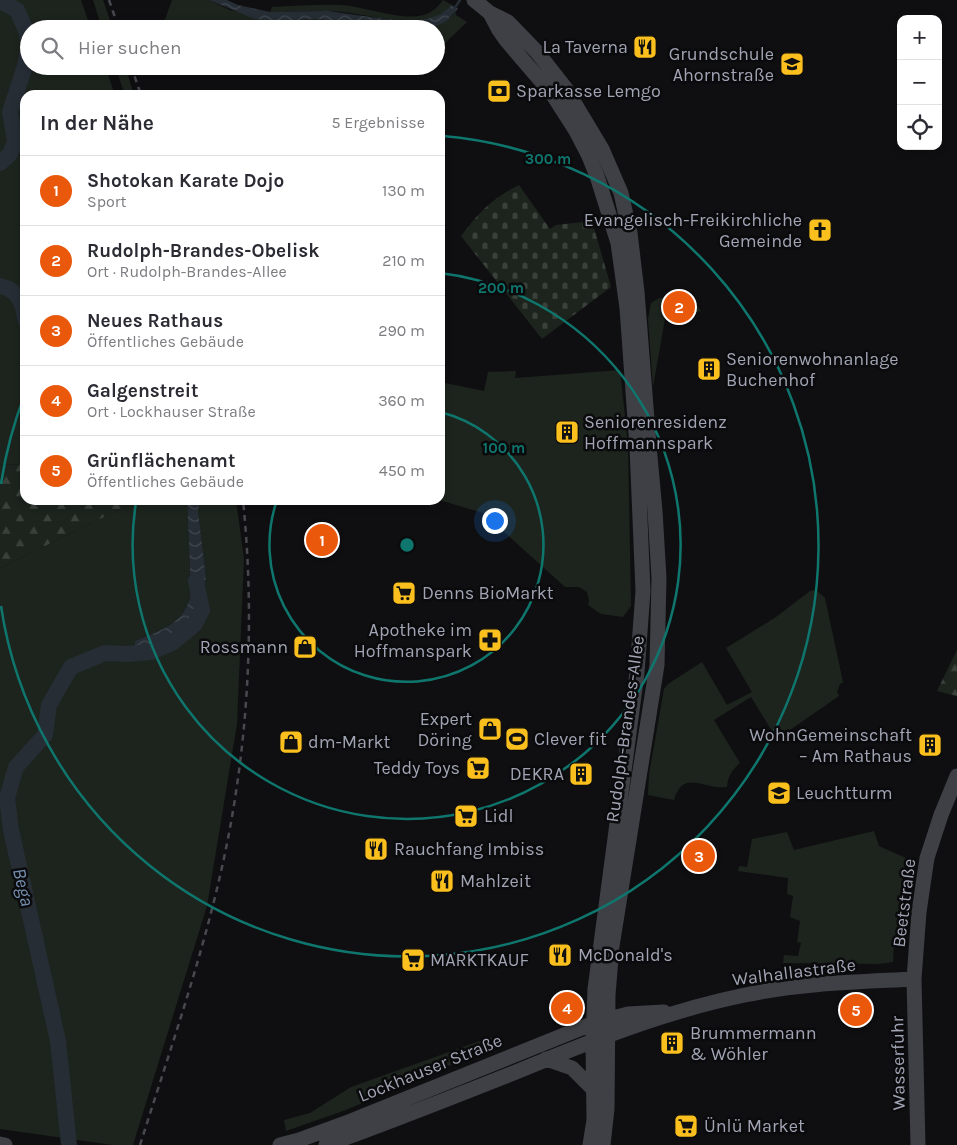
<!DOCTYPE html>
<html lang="de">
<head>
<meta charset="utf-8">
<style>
  body { margin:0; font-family:Karla,sans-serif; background:#f2f2f3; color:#2b2b33 }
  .controls { position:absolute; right:15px; top:15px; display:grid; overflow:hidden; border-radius:10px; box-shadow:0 2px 8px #0003 }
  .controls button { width:45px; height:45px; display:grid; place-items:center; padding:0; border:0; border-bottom:1px solid #e1e1e2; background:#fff; color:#2b2b33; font:25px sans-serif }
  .you { position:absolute; left:494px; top:520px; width:18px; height:18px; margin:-12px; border:4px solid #fff; border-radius:50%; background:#1a73e8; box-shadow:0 0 0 8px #1a73e833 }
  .badge { display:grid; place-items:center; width:32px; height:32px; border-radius:50%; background:#ea580c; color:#fff; font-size:16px; font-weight:700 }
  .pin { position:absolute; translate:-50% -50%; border:2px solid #fff; box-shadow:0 1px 5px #0006 }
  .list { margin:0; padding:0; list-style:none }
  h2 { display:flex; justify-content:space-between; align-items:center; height:65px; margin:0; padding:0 20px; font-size:21px }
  h2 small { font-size:16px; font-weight:400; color:#7c7c81 }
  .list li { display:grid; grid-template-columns:32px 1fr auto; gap:15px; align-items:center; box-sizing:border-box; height:70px; padding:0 20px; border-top:1px solid #e1e1e2 }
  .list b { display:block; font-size:19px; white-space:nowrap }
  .list p { margin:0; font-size:16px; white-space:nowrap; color:#7c7c81 }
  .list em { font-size:16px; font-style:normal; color:#7c7c81 }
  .icon { flex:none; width:28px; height:28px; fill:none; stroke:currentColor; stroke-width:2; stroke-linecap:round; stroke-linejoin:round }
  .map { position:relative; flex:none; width:957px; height:1145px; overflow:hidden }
  .search { position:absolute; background:#fff; box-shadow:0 2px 8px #0003; left:20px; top:20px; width:425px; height:55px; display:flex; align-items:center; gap:12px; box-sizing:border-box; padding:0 18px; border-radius:28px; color:#7c7c81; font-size:19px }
  .panel { position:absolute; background:#fff; box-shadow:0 2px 8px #0003; left:20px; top:90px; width:425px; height:415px; border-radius:15px }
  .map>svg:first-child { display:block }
  .green { fill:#1c241d }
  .forest { fill:url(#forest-firs) }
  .cemetery { fill:url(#cemetery-stones) }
  .water { fill:url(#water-waves) }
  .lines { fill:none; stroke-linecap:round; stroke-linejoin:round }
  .stream { stroke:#262d35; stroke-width:2.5 }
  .river { stroke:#262d35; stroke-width:16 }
  .secondary { stroke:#3e4046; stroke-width:15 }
  .rail { stroke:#47494f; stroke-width:2.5; stroke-dasharray:6 5; stroke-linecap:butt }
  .ring { fill:none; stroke:#0f766e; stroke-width:2.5 }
  .labels { text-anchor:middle; stroke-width:5; stroke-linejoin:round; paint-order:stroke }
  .poi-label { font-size:18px; fill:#a0a4b3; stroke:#0b0a0c; text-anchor:start }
  .street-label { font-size:18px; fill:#a0a4b3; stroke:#0b0a0c }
  .water-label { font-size:19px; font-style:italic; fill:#7490b1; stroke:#0b0a0c }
  .centre { fill:#0f766e; stroke:#0b0a0c; stroke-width:2.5 }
  .ring-label { font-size:15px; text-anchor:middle; font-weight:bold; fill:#0f766e; stroke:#0b0a0c; stroke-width:5; stroke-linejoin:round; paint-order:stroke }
</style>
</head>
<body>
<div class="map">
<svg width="957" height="1145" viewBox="0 0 957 1145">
  <defs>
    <pattern id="forest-firs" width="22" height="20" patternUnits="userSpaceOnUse" patternTransform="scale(1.25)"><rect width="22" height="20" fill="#1c241d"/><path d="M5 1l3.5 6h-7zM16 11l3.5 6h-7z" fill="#3a413b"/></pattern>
    <pattern id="cemetery-stones" width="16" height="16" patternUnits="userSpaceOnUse" patternTransform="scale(1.25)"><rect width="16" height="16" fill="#1c241d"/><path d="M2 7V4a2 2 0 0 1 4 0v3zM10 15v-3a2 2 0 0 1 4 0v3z" fill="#3a413b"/></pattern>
    <pattern id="water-waves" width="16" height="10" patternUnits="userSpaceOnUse" patternTransform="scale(1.25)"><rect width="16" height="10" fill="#262d35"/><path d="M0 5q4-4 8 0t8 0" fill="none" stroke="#424850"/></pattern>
  </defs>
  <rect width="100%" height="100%" fill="#0f0f11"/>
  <path class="green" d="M0 0H81L91 29H29V66H105L115 95H25V464L0 465Z
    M93 0H103L113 29H102Z
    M172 0H209L230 10 279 21 314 19 361 23 405 29H194L164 22Z
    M443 0 452 5C448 8 444 13 440 15 409 31 362 11 329 11 309 11 290 12 270 12L272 7C295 6 318 4 341 5 365 6 412 26 432 11 436 9 440 4 443 0Z
    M456 12V15L467 22 442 46 436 49V29H422C436 27 445 22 456 12Z
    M115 66H125L134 95H125Z
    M683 296 693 301 701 311 665 319 653 387 648 319 651 303 659 298Z
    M620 370 628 445 631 606 623 617 601 614 588 605 589 600 587 592 579 587H565L483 513 439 500 440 382 484 391 488 372 516 371 515 378Z
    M139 500H187L191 593C185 624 161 630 135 641L134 651 172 638 206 577 198 510 201 500H236L244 559 237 724 207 906 133 1145H113L0 1129V568Z
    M816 590 825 598 843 682 840 684 837 692 839 696 777 739 751 697 714 720 740 763C732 770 728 776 727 787 704 790 683 768 674 800L648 795 649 774 664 689 668 684 702 662 727 705 752 692 726 648 776 617 810 591Z
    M874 831 879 846 908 859 912 864 900 938 894 941 893 962 879 964 783 963 784 955 798 956 801 943 797 942 800 921 790 917 793 896 787 894 788 878 738 871 739 866 747 867 752 839 787 832 794 850Z
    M491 1037 497 1045 346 1110 286 1131 284 1120 310 1113 351 1087Z"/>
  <path class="forest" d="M25 464V500H139L0 568V465Z
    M957 650V696L937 691Z"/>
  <path class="cemetery" d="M519 185 550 229 556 225 592 221 611 287 542 339 461 236C479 212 493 198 519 185Z"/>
  <path class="water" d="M209 0H227L238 5 270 12 328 11 385 19 415 21 431 18 441 14 452 5 458 9 445 22 432 28 405 29 361 23 314 19 279 21 255 19Z
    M187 500H201L198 510 206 577 201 604 190 620 172 638 134 651 135 641C161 630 185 624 191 593Z"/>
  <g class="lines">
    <path class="stream" d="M454 9 460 0"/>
    <path class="river" d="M0 1 17 10 25 28 29 42
      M0 163 10 154 15 141 10 112 25 66 29 44
      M0 286C18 290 23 302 25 319
      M69 1145 58 1041 11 830 7 798 16 767 45 735 49 705 71 667 105 653 127 654 151 652 172 643 195 624 202 610 196 581"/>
    <path class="secondary" d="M474 0 490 13 508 22 537 52 566 89 602 149 621 193 630 233 637 292 649 445 655 511 659 578 657 665 612 946 608 995 607 1109 603 1145
      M490 13 499 30 506 40 553 95 576 131 588 154 597 176 618 243 627 308 637 447 643 591 637 673 595 989 593 1041 594 1120 590 1145
      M546 1059 572 1068 594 1090
      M0 1144 5 1145
      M280 1145 299 1140 351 1121 594 1023 628 1014 664 1012
      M326 1145C390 1122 453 1097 516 1072 591 1041 666 1011 745 995 801 983 858 982 914 979
      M918 1145 914 979 919 912 927 858 941 815 957 776"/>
    <path class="rail" d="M109 0 119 29
      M131 66 141 95
      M140 1145C170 1050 203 956 224 858 249 741 255 618 243 500"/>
  </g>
  <g class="ring">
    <path d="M440 412A137 137 0 1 1 277 500"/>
    <path d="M440 273A274 274 0 1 1 136 502"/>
    <path d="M1 484A411 411 0 0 1 25 394M443 136A411 411 0 1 1 1 606"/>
  </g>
  <defs>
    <g id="restaurant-square" transform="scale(1.25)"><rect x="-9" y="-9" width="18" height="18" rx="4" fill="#fbc01d" stroke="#0b0a0c"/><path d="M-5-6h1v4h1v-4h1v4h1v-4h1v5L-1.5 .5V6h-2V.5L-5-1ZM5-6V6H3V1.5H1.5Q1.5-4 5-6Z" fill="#111"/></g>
    <g id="school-square" transform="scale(1.25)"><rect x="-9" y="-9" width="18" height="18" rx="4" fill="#fbc01d" stroke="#0b0a0c"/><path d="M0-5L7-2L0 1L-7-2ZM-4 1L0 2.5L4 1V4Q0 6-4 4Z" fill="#111"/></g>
    <g id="bank-square" transform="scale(1.25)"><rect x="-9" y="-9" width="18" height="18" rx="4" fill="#fbc01d" stroke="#0b0a0c"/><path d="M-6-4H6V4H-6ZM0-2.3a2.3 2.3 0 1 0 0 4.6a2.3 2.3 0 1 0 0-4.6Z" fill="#111"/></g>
    <g id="church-square" transform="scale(1.25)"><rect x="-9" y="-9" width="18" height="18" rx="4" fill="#fbc01d" stroke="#0b0a0c"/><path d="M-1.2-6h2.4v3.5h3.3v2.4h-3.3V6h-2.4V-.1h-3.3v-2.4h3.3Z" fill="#111"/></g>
    <g id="building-square" transform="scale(1.25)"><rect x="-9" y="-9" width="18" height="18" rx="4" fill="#fbc01d" stroke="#0b0a0c"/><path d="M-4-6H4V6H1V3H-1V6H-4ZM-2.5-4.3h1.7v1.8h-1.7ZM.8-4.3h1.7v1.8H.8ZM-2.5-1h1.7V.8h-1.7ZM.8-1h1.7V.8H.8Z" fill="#111"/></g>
    <g id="supermarket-square" transform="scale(1.25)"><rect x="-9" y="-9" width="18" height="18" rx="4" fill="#fbc01d" stroke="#0b0a0c"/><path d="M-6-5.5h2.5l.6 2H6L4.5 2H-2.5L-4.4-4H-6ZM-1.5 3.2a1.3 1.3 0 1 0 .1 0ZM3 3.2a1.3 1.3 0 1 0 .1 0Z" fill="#111"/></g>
    <g id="pharmacy-square" transform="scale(1.25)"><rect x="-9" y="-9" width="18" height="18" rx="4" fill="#fbc01d" stroke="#0b0a0c"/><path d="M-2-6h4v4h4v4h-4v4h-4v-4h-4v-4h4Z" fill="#111"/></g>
    <g id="shop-square" transform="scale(1.25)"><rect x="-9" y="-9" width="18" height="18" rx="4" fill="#fbc01d" stroke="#0b0a0c"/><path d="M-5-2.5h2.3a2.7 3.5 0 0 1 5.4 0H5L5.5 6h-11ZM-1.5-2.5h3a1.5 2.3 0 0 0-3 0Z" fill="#111"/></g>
    <g id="stadium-square" transform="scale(1.25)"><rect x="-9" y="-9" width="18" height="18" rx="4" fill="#fbc01d" stroke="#0b0a0c"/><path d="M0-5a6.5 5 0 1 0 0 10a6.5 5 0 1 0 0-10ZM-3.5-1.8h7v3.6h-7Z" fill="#111"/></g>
  </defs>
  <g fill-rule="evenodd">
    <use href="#restaurant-square" x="645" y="47"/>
    <use href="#school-square" x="792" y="64"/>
    <use href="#bank-square" x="499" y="91"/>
    <use href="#church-square" x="820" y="230"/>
    <use href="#building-square" x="709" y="369"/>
    <use href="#building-square" x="567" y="432"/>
    <use href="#supermarket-square" x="404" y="593"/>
    <use href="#pharmacy-square" x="490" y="640"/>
    <use href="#shop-square" x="305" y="647"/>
    <use href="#shop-square" x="490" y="729"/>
    <use href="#stadium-square" x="517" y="739"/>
    <use href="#shop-square" x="291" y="742"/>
    <use href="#building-square" x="930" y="745"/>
    <use href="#supermarket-square" x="478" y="768"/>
    <use href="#building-square" x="581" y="774"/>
    <use href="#school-square" x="779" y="793"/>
    <use href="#supermarket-square" x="466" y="816"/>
    <use href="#restaurant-square" x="376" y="849"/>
    <use href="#restaurant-square" x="442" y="881"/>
    <use href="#restaurant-square" x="560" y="955"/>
    <use href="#supermarket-square" x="413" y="960"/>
    <use href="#building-square" x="672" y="1043"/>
    <use href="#supermarket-square" x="686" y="1126"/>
  </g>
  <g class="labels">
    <g class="poi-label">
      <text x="628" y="53" text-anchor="end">La Taverna</text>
      <text x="774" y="60" text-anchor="end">Grundschule<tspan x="774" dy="21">Ahornstraße</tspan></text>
      <text x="516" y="97">Sparkasse Lemgo</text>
      <text x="802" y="226" text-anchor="end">Evangelisch-Freikirchliche<tspan x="802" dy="21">Gemeinde</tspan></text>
      <text x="726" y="365">Seniorenwohnanlage<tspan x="726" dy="21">Buchenhof</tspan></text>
      <text x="584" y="428">Seniorenresidenz<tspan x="584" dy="21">Hoffmannspark</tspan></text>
      <text x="422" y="599">Denns BioMarkt</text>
      <text x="472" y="636" text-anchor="end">Apotheke im<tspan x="472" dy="21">Hoffmanspark</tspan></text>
      <text x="288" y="653" text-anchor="end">Rossmann</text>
      <text x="472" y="725" text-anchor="end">Expert<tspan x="472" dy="21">Döring</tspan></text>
      <text x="912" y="741" text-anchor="end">WohnGemeinschaft<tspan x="912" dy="21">– Am Rathaus</tspan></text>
      <text x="534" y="745">Clever fit</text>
      <text x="308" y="748">dm-Markt</text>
      <text x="460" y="774" text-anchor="end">Teddy Toys</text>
      <text x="564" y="780" text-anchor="end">DEKRA</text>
      <text x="796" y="799">Leuchtturm</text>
      <text x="484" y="822">Lidl</text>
      <text x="394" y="855">Rauchfang Imbiss</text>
      <text x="460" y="887">Mahlzeit</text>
      <text x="578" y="961">McDonald's</text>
      <text x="430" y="966">MARKTKAUF</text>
      <text x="690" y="1039">Brummermann<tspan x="690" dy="21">&amp; Wöhler</tspan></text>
      <text x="704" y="1132">Ünlü Market</text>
    </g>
    <g class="street-label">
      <text transform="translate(625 729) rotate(-82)" y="6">Rudolph-Brandes-Allee</text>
      <text transform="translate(904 903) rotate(-83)" y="6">Beetstraße</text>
      <text transform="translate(794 972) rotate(-7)" y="6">Walhallastraße</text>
      <text transform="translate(898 1063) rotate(-91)" y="6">Wasserfuhr</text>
      <text transform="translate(430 1068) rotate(-22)" y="6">Lockhauser Straße</text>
    </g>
    <g class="water-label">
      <text transform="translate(24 887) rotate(77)" y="7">Bega</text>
    </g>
  </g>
  <circle cx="407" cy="545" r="8" class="centre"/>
  <g class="ring-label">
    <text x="548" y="164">300 m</text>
    <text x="501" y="293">200 m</text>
    <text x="504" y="453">100 m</text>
  </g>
</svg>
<div class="controls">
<button>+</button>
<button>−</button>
<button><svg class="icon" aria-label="locate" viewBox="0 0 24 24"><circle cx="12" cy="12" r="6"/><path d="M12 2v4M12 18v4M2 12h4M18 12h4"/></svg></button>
</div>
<div class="you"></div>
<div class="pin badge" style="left:322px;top:540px">1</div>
<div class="pin badge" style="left:679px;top:307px">2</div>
<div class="pin badge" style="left:699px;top:856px">3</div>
<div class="pin badge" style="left:567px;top:1008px">4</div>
<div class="pin badge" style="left:856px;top:1010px">5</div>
<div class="search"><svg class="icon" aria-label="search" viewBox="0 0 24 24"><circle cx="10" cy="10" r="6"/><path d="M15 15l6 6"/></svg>Hier suchen</div>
<section class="panel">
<h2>In der Nähe<small>5 Ergebnisse</small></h2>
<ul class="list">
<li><span class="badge">1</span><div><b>Shotokan Karate Dojo</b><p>Sport</p></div><em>130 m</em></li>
<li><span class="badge">2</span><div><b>Rudolph-Brandes-Obelisk</b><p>Ort · Rudolph-Brandes-Allee</p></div><em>210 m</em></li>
<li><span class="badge">3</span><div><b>Neues Rathaus</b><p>Öffentliches Gebäude</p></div><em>290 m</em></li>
<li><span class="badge">4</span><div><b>Galgenstreit</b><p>Ort · Lockhauser Straße</p></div><em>360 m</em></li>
<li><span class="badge">5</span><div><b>Grünflächenamt</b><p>Öffentliches Gebäude</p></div><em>450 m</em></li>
</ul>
</section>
</div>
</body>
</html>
